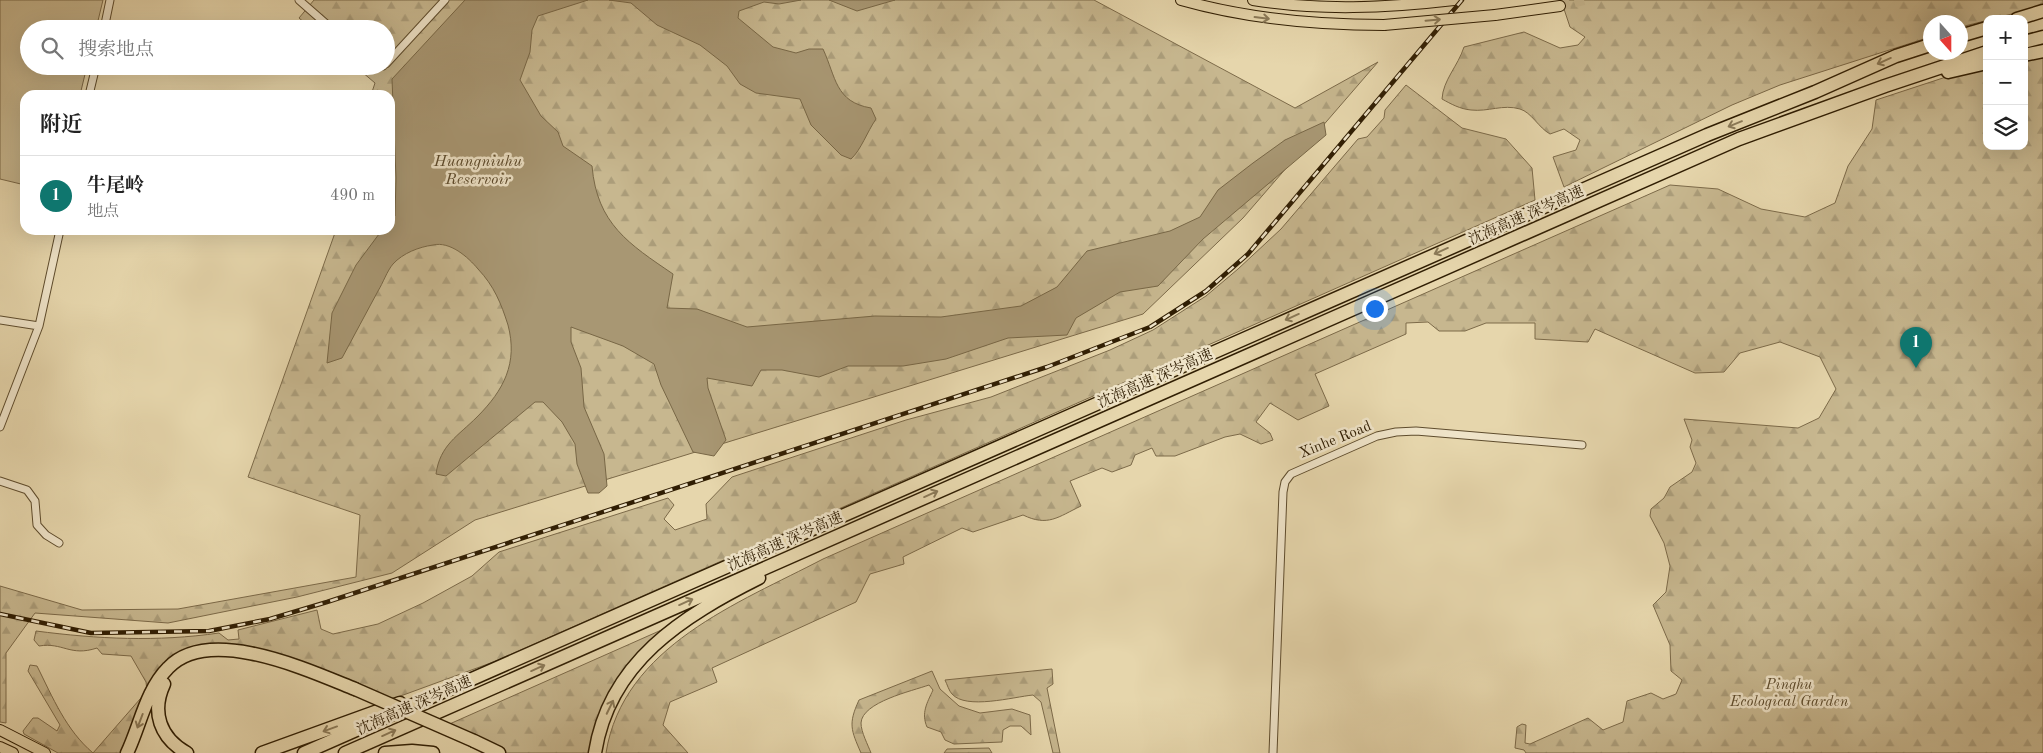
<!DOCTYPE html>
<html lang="zh">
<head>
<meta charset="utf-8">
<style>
  body { margin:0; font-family:"Old Standard TT","Noto Serif SC",serif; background:#f6f6f6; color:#222 }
  .controls { position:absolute; right:15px; top:15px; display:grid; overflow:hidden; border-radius:10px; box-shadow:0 5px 20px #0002 }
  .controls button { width:45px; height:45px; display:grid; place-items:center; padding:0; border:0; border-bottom:1px solid #e0e0e0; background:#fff; color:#222; font:25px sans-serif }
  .compass { position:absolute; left:1923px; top:15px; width:45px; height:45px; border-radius:50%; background:#fff; box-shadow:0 5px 20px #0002; rotate:159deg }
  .you { position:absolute; left:1374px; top:308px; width:18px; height:18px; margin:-12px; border:4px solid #fff; border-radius:50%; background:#1a73e8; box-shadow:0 0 0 8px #1a73e833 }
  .badge { display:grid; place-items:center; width:32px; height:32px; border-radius:50%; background:#0f766e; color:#fff; font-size:16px; font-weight:700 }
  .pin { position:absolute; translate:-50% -41px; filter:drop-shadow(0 1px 2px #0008) }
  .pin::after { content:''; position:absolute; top:26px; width:18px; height:15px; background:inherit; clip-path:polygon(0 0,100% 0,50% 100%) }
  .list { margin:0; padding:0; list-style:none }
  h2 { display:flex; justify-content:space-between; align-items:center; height:65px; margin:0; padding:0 20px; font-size:21px }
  h2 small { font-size:16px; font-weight:400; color:#767676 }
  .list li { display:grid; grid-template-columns:32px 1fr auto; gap:15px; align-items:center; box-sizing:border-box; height:80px; padding:0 20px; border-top:1px solid #e0e0e0 }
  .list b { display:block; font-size:19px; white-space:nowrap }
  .list p { margin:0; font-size:16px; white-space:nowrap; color:#767676 }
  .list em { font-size:16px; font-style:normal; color:#767676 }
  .icon { flex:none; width:28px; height:28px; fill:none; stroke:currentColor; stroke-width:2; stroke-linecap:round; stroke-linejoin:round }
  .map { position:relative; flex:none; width:2043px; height:753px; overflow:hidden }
  .search { position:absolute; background:#fff; box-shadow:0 5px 20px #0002; left:20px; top:20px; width:375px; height:55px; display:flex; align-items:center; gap:12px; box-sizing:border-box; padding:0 18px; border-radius:28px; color:#767676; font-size:19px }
  .panel { position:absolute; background:#fff; box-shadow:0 5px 20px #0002; left:20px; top:90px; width:375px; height:145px; border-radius:15px }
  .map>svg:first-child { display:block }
  .green { fill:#c7b78f; stroke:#7c6a49 }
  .forest { fill:url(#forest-firs); stroke:#7c6a49 }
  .water { fill:#a89773; stroke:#786746 }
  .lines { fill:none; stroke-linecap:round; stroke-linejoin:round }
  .primary-tunnel { stroke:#c2b18a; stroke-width:10; stroke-dasharray:10 5; stroke-linecap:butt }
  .street-casing { stroke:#5e4c2d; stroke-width:9 }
  .primary-casing { stroke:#301e03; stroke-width:12 }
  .highway-casing { stroke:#301e03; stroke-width:15 }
  .street { stroke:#efe4c9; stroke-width:7 }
  .primary { stroke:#e6d6ac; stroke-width:10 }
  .highway { stroke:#e6d6ac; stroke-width:12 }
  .rail-casing { stroke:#301e03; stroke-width:4.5 }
  .rail { stroke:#efe4c9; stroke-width:2.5; stroke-dasharray:8; stroke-linecap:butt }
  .primary-bridge-casing { stroke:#301e03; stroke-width:12; stroke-linecap:butt }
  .highway-bridge-casing { stroke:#301e03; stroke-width:15; stroke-linecap:butt }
  .primary-bridge { stroke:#e6d6ac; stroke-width:10 }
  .highway-bridge { stroke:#e6d6ac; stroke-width:12 }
  .oneway { stroke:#8b7a58 }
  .labels { text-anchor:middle; stroke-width:5; stroke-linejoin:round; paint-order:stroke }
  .street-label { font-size:15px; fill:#301e03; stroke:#efe4c9 }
  .park-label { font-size:15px; font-style:italic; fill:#5d4c2d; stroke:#efe4c9 }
  .water-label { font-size:16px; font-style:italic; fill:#5a482a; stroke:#efe4c9 }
</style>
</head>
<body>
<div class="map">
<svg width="2043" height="753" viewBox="0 0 2043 753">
  <defs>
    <pattern id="forest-firs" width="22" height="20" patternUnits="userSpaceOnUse" patternTransform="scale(1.25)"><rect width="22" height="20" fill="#c7b78f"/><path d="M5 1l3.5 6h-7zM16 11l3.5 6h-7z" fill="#ab9d7a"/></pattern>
  </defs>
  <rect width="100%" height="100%" fill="#e6d6ac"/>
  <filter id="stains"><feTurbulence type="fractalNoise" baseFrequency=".004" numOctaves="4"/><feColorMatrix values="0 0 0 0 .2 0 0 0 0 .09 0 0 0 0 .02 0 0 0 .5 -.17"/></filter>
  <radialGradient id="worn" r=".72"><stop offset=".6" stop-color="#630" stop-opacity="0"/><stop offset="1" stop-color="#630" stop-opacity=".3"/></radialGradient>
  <path class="green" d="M0 0H103L96 29H29V66H87L80 95H25V185L0 179Z"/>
  <path class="forest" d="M314 0H1094L1295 108 1378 62 1243 218 1143 314 475 520 392 573 297 597 168 623 35 613 6 653V723L0 722V586L82 610 178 609 356 577 360 515 248 477 336 230H390V95H371L375 83 355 66H386V29H312L299 18Z
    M1561 0H2043V6L1961 27 1960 22H1930V37L1780 85 1732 105 1564 187 1553 157 1576 150 1580 140 1564 129 1550 134C1539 128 1531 112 1520 109 1503 104 1488 112 1471 110 1460 109 1451 104 1442 99 1443 80 1458 66 1464 47L1524 32 1560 48 1578 45 1585 37 1570 27Z
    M2043 56V753H1526L1524 750 1515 748 1517 727 1522 724 1526 725 1525 743 1530 744 1588 718 1603 730 1623 722 1627 701 1651 693 1663 699 1676 694 1682 680 1671 671 1670 645 1653 605 1666 592 1670 566 1664 543 1650 516 1651 509 1664 498 1670 487 1692 472 1696 463 1690 447 1692 440 1684 419 1798 428 1819 418 1836 389 1820 357 1780 342 1740 353 1724 372 1695 373 1595 329 1588 342 1535 339V323H1486L1465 331H1439L1428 322 1406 323V334L1315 374 1329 406 1298 420 1270 403 1256 422 1270 433 1273 440 1261 444 1240 434 1225 437 1175 456H1156L1152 448 1135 455 1131 465 1112 472 1102 468 1070 481 1081 506C1058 517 1048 527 1023 515L973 532 962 528 903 557 904 564 870 574 856 602 712 668 717 682 670 702 663 725 688 753H606C623 646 739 603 823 559L1670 185 1718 189 1761 209 1805 217 1835 203 1848 166 1872 129 1876 100 1952 75 1987 67V146H2024V59Z
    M1406 85 1462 128 1506 139 1532 168 1535 200 496 661 387 701 236 649 175 658 128 753H58L24 734 23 731 33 718H38L57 731 60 725 28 671 30 665 37 666C53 698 66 730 93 753L147 691 146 682 131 656 102 654 97 648C70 657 63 642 39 646L34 640 36 631C98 639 157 642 219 633L228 640 239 639 238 630 317 610 321 629 333 634 378 624 423 603 472 576 499 552 668 498 674 505 664 519 675 530 707 519 706 504 732 477 906 420 991 397 1110 350 1153 330 1206 296 1238 269 1281 229 1358 139 1367 137 1384 118 1385 110Z
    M666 628 629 668 592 753H504L445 726Z
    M1052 669 1053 684 1047 688 1060 753H1053L1041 702 1033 695C1013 697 966 710 952 694 949 691 947 684 945 680Z
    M932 671 940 689 959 706 980 713 1012 709 1030 715 1031 735 1021 726H1010L1003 730 1002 742 954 744 945 740 941 732 927 727C921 713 927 703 933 690L929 685C912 691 862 702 861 723 861 732 868 745 871 753H861C851 730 848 724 859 700Z
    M989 748 992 753H944L947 749Z"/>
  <path class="water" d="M465 0H588L538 16 532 30 530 52 520 80 541 116 558 132 563 146 592 166C597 224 629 244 673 274L667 308 697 309 747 327 875 316 941 317 1021 306 1057 287 1087 251 1170 231 1200 217 1218 190 1253 163 1285 140 1324 122 1326 135 1203 239 1158 286 1120 292 1076 318 1067 335 1008 338 946 359 903 366H848L819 377 782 370H761L752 386 707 378 708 388 726 440 714 456 693 452 661 385 654 364 623 346 571 327V342L581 368 584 407 604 454 607 486 599 493H588L577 464 575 444 562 422 543 402H535L446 476 436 474C440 445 458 436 477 417 504 390 518 363 508 325 501 303 494 286 478 269 468 257 450 241 433 245 419 247 403 253 393 264 387 271 383 283 378 291 366 313 354 336 342 358L327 363 332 313 356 265 382 230H390V221L395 216 396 178 392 79Z
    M609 0H801L779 4 764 2 739 11 738 18 773 47 796 53 809 49H823C836 77 835 102 871 108L876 119C867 132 861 150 851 159L841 155 811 125 800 99 756 93 740 84 727 66 700 45 657 25 631 3Z
    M829 0H895L857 11Z"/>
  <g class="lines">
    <path class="primary-tunnel" d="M1560 6 1584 0"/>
    <g class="street-casing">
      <path id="street" d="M299 0 332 29
        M104 29 110 0
        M386 64 445 0
        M374 66H383
        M89 95 96 66
        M0 320 39 326
        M0 427 39 326 60 230
        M0 481 27 490 35 501 37 525 46 535 59 543
        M1273 753 1283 492 1285 482 1291 474 1377 436 1396 432 1416 431 1582 445"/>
    </g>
    <g class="primary-casing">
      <path id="primary" d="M1181 0C1248 19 1314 25 1384 25
        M1253 0C1320 11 1386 8 1454 0
        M1495 15 1560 6
        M0 730 45 753
        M0 747 13 753"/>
    </g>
    <g class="highway-casing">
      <path id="highway" d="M2017 19 2043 11
        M1960 36 1987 28
        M2024 42 2043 37
        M2024 55 2043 51
        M1948 72 1987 63
        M164 684C151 712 160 738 187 753
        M474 741 499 753
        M127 753C140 726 146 690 168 668 209 624 310 671 355 689
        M262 753 400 703
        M304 753 1707 135 1815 92 1896 56 1930 45
        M345 753 1739 139 1885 86 1987 52
        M385 753 412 751 433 753
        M595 753C609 662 683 616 759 578"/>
    </g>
    <use href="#street" class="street"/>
    <use href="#primary" class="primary"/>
    <use href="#highway" class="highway"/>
    <g class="rail-casing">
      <path id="rail" d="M0 614 91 633 209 631 270 619 327 602 1047 367 1150 327 1206 291 1248 254 1462 0"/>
    </g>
    <use href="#rail" class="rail"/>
    <g class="primary-bridge-casing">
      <path id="primary-bridge" d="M1384 25 1495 15"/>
    </g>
    <g class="highway-bridge-casing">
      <path id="highway-bridge" d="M355 689 474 741"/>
    </g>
    <use href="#primary-bridge" class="primary-bridge"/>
    <use href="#highway-bridge" class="highway-bridge"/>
  </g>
  <defs><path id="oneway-shaft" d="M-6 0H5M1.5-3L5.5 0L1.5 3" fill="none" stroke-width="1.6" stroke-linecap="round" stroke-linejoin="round" transform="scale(1.25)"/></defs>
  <g class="oneway">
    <use href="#oneway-shaft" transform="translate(1262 18) rotate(7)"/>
    <use href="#oneway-shaft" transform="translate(1433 20) rotate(-5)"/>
    <use href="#oneway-shaft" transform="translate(1884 61) rotate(156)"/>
    <use href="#oneway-shaft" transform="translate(1735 124) rotate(158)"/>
    <use href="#oneway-shaft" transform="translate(1441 251) rotate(156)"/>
    <use href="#oneway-shaft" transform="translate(1292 317) rotate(156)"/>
    <use href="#oneway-shaft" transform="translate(931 494) rotate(-24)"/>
    <use href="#oneway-shaft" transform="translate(686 602) rotate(-24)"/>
    <use href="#oneway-shaft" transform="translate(538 668) rotate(-24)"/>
    <use href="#oneway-shaft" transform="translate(610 707) rotate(-64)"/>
    <use href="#oneway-shaft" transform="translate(140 721) rotate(111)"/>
    <use href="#oneway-shaft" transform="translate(330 729) rotate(160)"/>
    <use href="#oneway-shaft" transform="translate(389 733) rotate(-24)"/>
  </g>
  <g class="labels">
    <g class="street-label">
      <text transform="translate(1526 215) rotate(-24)" y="5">沈海高速 深岑高速</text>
      <text transform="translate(1155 378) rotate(-24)" y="5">沈海高速 深岑高速</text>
      <text transform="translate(1335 439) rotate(-22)" y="5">Xinhe Road</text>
      <text transform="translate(785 541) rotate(-24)" y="5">沈海高速 深岑高速</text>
      <text transform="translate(414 705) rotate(-24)" y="5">沈海高速 深岑高速</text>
    </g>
    <g class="park-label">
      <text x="1789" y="689">Pinghu<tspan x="1789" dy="17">Ecological Garden</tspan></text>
    </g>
    <g class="water-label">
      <text x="478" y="166">Huangniuhu<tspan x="478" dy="18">Reservoir</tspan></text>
    </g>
  </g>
  <rect width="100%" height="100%" filter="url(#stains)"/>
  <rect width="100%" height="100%" fill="url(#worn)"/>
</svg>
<div class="controls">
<button>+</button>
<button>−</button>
<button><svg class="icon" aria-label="layers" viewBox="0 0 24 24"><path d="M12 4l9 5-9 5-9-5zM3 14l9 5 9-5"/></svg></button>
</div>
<svg class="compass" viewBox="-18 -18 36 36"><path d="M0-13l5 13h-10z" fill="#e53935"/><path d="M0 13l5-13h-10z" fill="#767676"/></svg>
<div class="you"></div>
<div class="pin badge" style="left:1916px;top:368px">1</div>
<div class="search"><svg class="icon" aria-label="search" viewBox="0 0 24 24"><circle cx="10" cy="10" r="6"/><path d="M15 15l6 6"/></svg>搜索地点</div>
<section class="panel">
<h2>附近<small></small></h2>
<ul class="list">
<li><span class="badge">1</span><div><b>牛尾岭</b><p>地点</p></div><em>490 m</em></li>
</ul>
</section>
</div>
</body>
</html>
